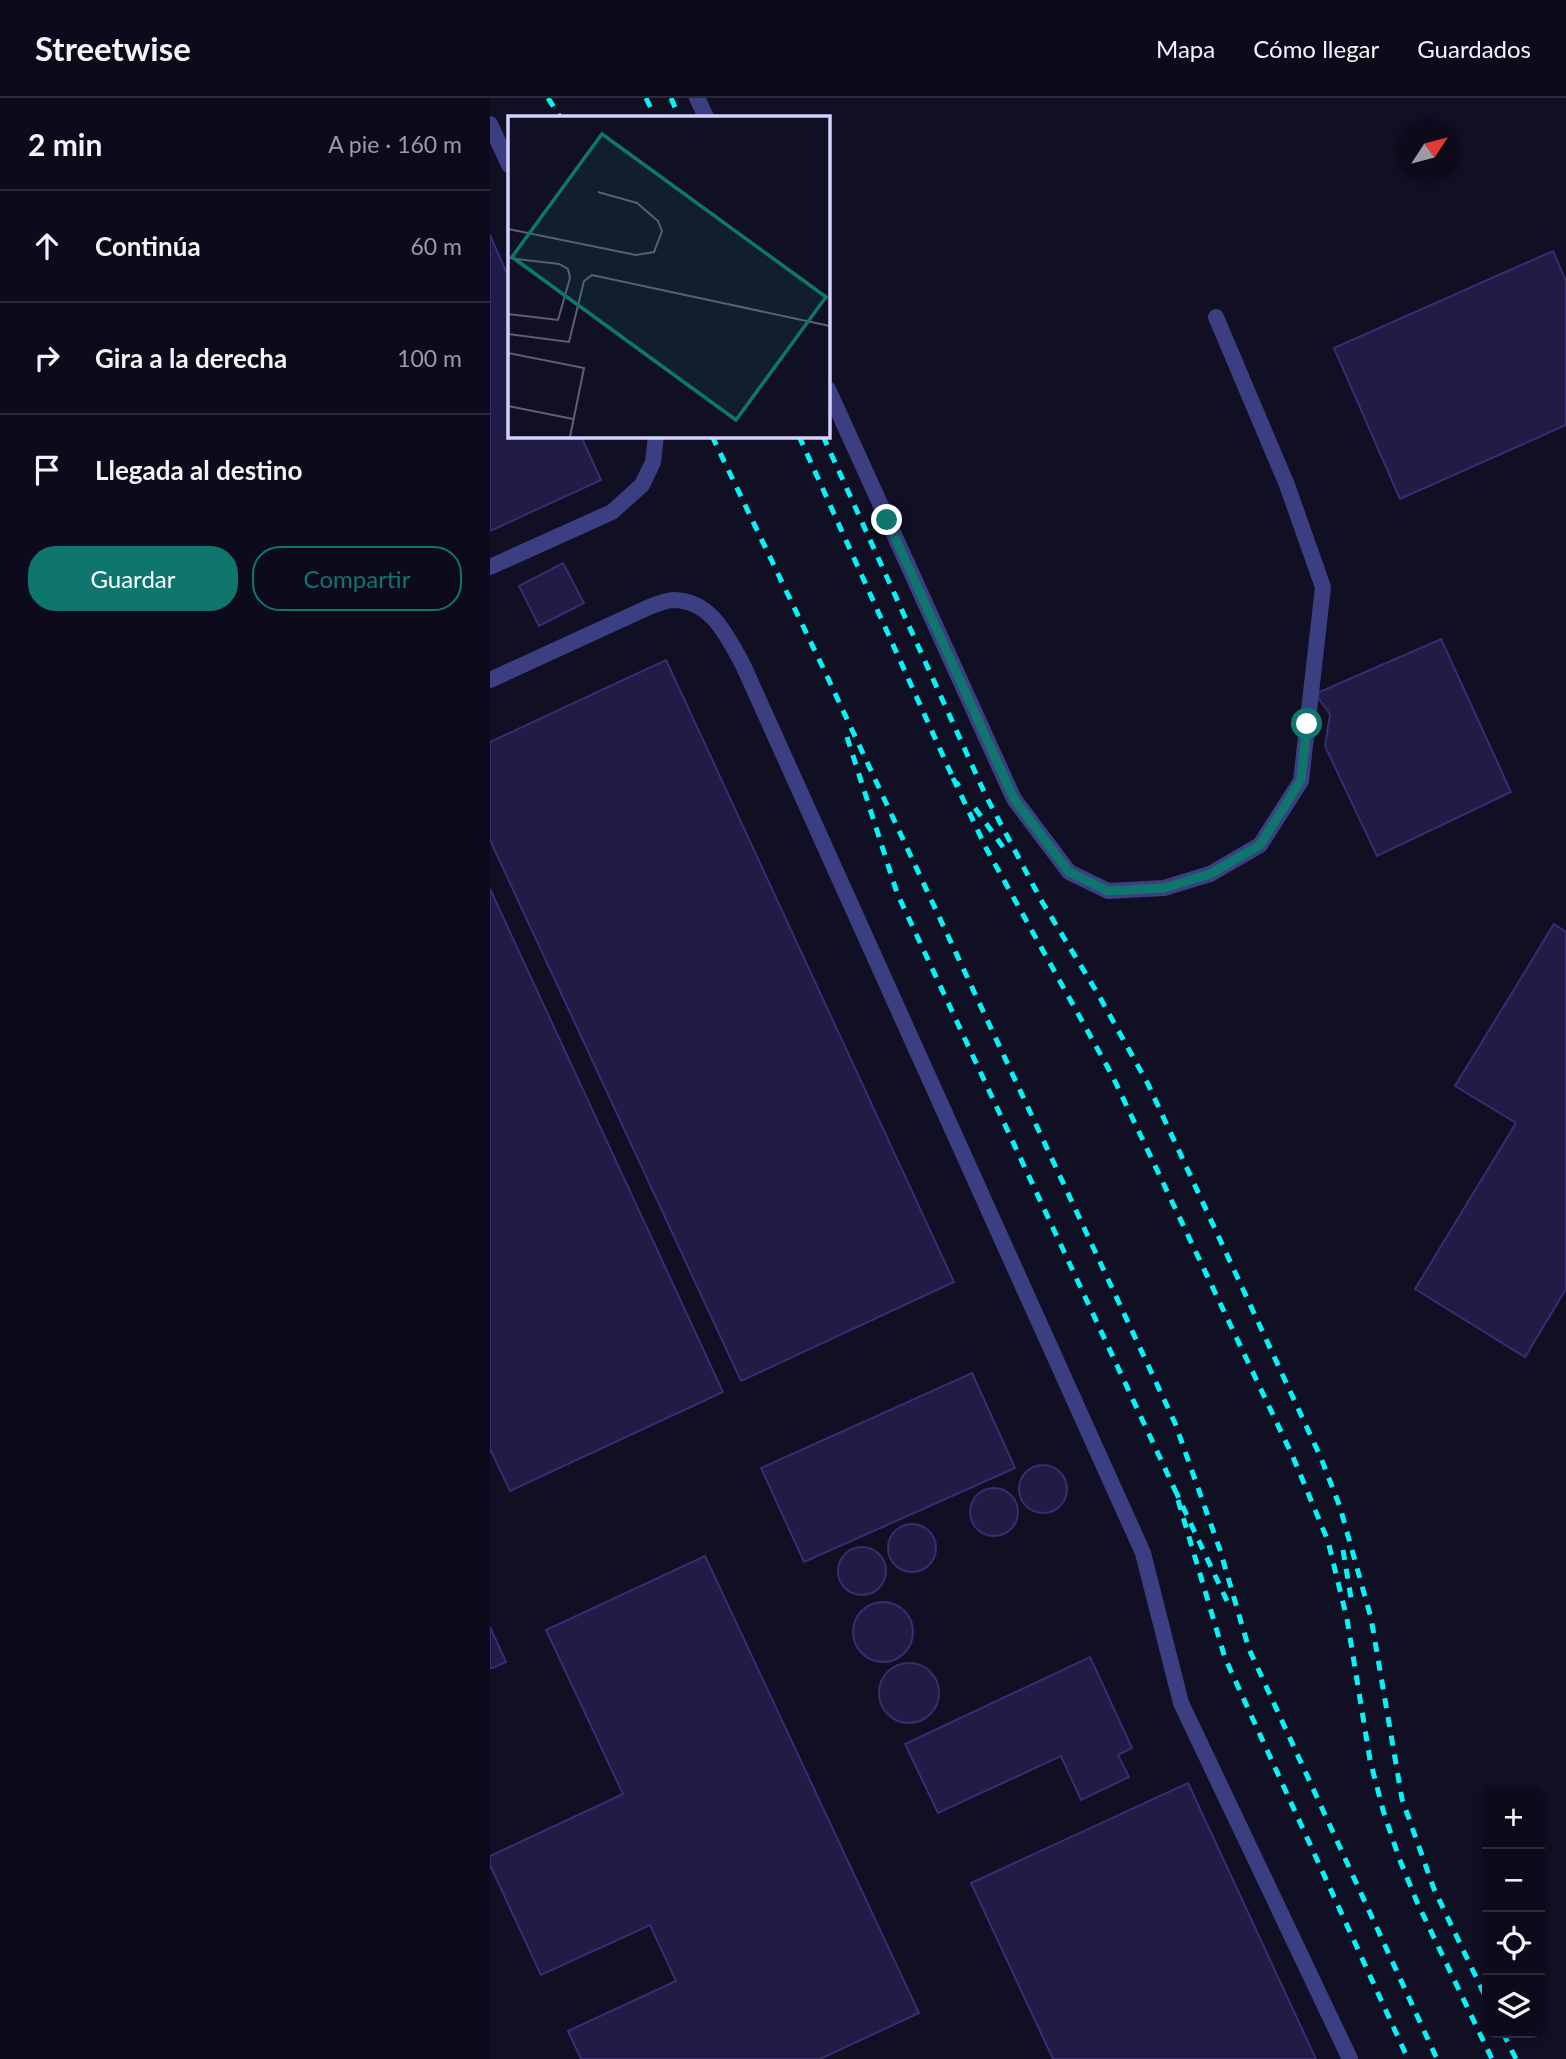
<!DOCTYPE html>
<html lang="es">
<head>
<meta charset="utf-8">
<style>
  body { margin:0; font-family:Lato,sans-serif; background:#161424; color:#f1f3f6 }
  .controls { position:absolute; right:21px; bottom:21px; display:grid; overflow:hidden; border-radius:14px; box-shadow:0 2px 5px #0004 }
  .controls button { width:63px; height:63px; display:grid; place-items:center; padding:0; border:0; border-bottom:2px solid #2d2b3a; background:#0d0b1b; color:#f1f3f6; font:35px sans-serif }
  .compass { position:absolute; left:908px; top:21px; width:63px; height:63px; border-radius:50%; background:#0d0b1b; box-shadow:0 2px 5px #0004; rotate:54deg }
  .stop { position:absolute; width:21px; height:21px; margin:-16px; border:5px solid #0f766e; border-radius:50%; background:#fff }
  .stop.end { background:#0f766e; border-color:#fff; box-shadow:0 2px 7px #0008 }
  .list { margin:0; padding:0; list-style:none }
  h2 { display:flex; justify-content:space-between; align-items:center; height:91px; margin:0; padding:0 28px; font-size:30px }
  h2 small { font-size:23px; font-weight:400; color:#9a9ba3 }
  .list li { display:grid; grid-template-columns:46px 1fr auto; gap:21px; align-items:center; box-sizing:border-box; height:112px; padding:0 28px; border-top:2px solid #2d2b3a }
  .list b { display:block; font-size:26px; white-space:nowrap }
  .list em { font-size:23px; font-style:normal; color:#9a9ba3 }
  .actions { display:flex; gap:14px; padding:21px 28px }
  .actions a { flex:1; padding:16px 0; border:2px solid #0f766e; border-radius:28px; text-align:center; font-size:24px; color:#0f766e }
  .actions .main { background:#0f766e; color:#fff }
  .icon { flex:none; width:38px; height:38px; fill:none; stroke:currentColor; stroke-width:2; stroke-linecap:round; stroke-linejoin:round }
  .map { position:relative; flex:none; width:1076px; height:1961px; overflow:hidden }
  header { display:flex; align-items:center; gap:42px; box-sizing:border-box; height:98px; padding:0 35px; background:#0d0b1b; border-bottom:2px solid #2d2b3a }
  header strong { font-size:33px }
  nav { display:flex; gap:38px; margin-inline-start:auto; font-size:24px }
  main { display:flex }
  aside { flex:1; background:#0d0b1b }
  .map>svg:first-child { display:block }
  .building { fill:#201c45; stroke:#362e70; stroke-width:2 }
  .lines { fill:none; stroke-linecap:round; stroke-linejoin:round }
  .service { stroke:#3b3f82; stroke-width:16 }
  .rail { stroke:#06f3f7; stroke-width:5; stroke-dasharray:10 9; stroke-linecap:butt }
  .route { stroke:#0f766e; stroke-width:9 }
  .inset-road { fill:none; stroke:#5f5d7b; stroke-width:2 }
  .view { fill:#0f766e; fill-opacity:0.15; stroke:#0f766e; stroke-width:3.5 }
  .inset-edge { fill:none; stroke:#d5d3fe; stroke-width:3.5 }
</style>
</head>
<body>
<header>
<strong>Streetwise</strong>
<nav><a>Mapa</a><a>Cómo llegar</a><a>Guardados</a></nav>
</header>
<main>
<aside>
<h2>2 min<small>A pie · 160 m</small></h2>
<ul class="list">
<li><svg class="icon" aria-label="ahead" viewBox="0 0 24 24"><path d="M12 20V5M6 11l6-6 6 6"/></svg><div><b>Continúa</b></div><em>60 m</em></li>
<li><svg class="icon" aria-label="right" viewBox="0 0 24 24"><path d="M7 20v-9h11M14 6l5 5-5 5"/></svg><div><b>Gira a la derecha</b></div><em>100 m</em></li>
<li><svg class="icon" aria-label="arrive" viewBox="0 0 24 24"><path d="M6 21V4h12l-3 4 3 4H6"/></svg><div><b>Llegada al destino</b></div></li>
</ul>
<div class="actions"><a class="main">Guardar</a><a>Compartir</a></div>
</aside>
<div class="map">
<svg width="1076" height="1961" viewBox="0 0 1076 1961">
  <rect width="100%" height="100%" fill="#110f24"/>
  <path class="building" d="M0 137 19 180V338H91L111 382 0 433Z
    M1063 153 1076 183V327L910 401 844 250Z
    M73 465 94 505 49 528 29 488Z
    M951 541 1021 694 887 758 835 648 840 616 825 596Z
    M176 562 464 1184 251 1283 0 742V644Z
    M0 791 233 1294 20 1393 0 1351Z
    M1064 826 1076 834V1191L1035 1259 925 1191 1026 1025 965 988Z
    M482 1275 525 1370 314 1464 271 1370Z
    M529 1391a24 24 0 1 1 48 0a24 24 0 1 1-48 0Z
    M480 1414a24 24 0 1 1 48 0a24 24 0 1 1-48 0Z
    M398 1450a24 24 0 1 1 48 0a24 24 0 1 1-48 0Z
    M348 1473a24 24 0 1 1 48 0a24 24 0 1 1-48 0Z
    M215 1458 429 1915 330 1961H91L78 1933 186 1883 160 1827 51 1877 0 1767V1758L133 1696 56 1532Z
    M363 1534a30 30 0 1 1 60 0a30 30 0 1 1-60 0Z
    M0 1529 16 1564 0 1571Z
    M600 1559 642 1650 628 1657 639 1679 591 1702 571 1658 448 1715 415 1646Z
    M389 1595a30 30 0 1 1 60 0a30 30 0 1 1-60 0Z
    M698 1685 826 1961H563L481 1785Z"/>
  <g class="lines">
    <path class="service" d="M207 0 216 19
      M0 26 19 67
      M338 291 524 701 579 774 618 793 674 790 720 776 770 747 811 683 833 489 797 387 726 219
      M0 469 122 414 152 387 163 364 166 338
      M0 582 157 510C165 507 175 502 184 502 222 503 237 538 253 567L653 1455 691 1605 860 1961"/>
    <path class="rail" d="M58 0 70 19
      M156 0 165 19
      M181 0 189 19
      M222 338 336 576 685 1325 730 1452 759 1551 947 1961
      M309 338 463 680 469 688
      M333 338 496 698 551 802 608 896 658 986 831 1360 850 1409 881 1520 912 1701 944 1791 997 1902
      M357 639 407 795 685 1392
      M463 680 496 750 622 977 803 1359 838 1443 857 1521 880 1662 893 1712 909 1760 927 1804 1002 1961
      M485 710 518 756
      M853 1452 861 1500
      M737 1503 685 1392 735 1560 918 1961
      M1013 1935 1026 1961"/>
  </g>
  <g class="lines">
    <path class="route" d="M397 422 524 701 579 774 618 793 674 790 720 776 770 747 811 682 817 626"/>
  </g>
  <g transform="translate(18 18)">
    <rect width="322" height="322" fill="#110f24"/>
    <path class="inset-road" d="M0 113 128 139 146 136 154 115 150 105 129 87 90 76M0 142 51 148 60 153 62 162 50 204 0 198M0 218 61 226 76 165 84 159 322 210M0 237 76 252 62 321M0 290 65 303"/>
    <path class="view" d="M94 18 318 181 228 304 4 141Z"/>
    <rect width="322" height="322" class="inset-edge"/>
  </g>
</svg>
<div class="controls">
<button>+</button>
<button>−</button>
<button><svg class="icon" aria-label="locate" viewBox="0 0 24 24"><circle cx="12" cy="12" r="6"/><path d="M12 2v4M12 18v4M2 12h4M18 12h4"/></svg></button>
<button><svg class="icon" aria-label="layers" viewBox="0 0 24 24"><path d="M12 4l9 5-9 5-9-5zM3 14l9 5 9-5"/></svg></button>
</div>
<svg class="compass" viewBox="-18 -18 36 36"><path d="M0-13l5 13h-10z" fill="#e53935"/><path d="M0 13l5-13h-10z" fill="#9a9ba3"/></svg>
<div class="stop" style="left:817px;top:626px"></div>
<div class="stop end" style="left:397px;top:422px"></div>
</div>
</main>
</body>
</html>
